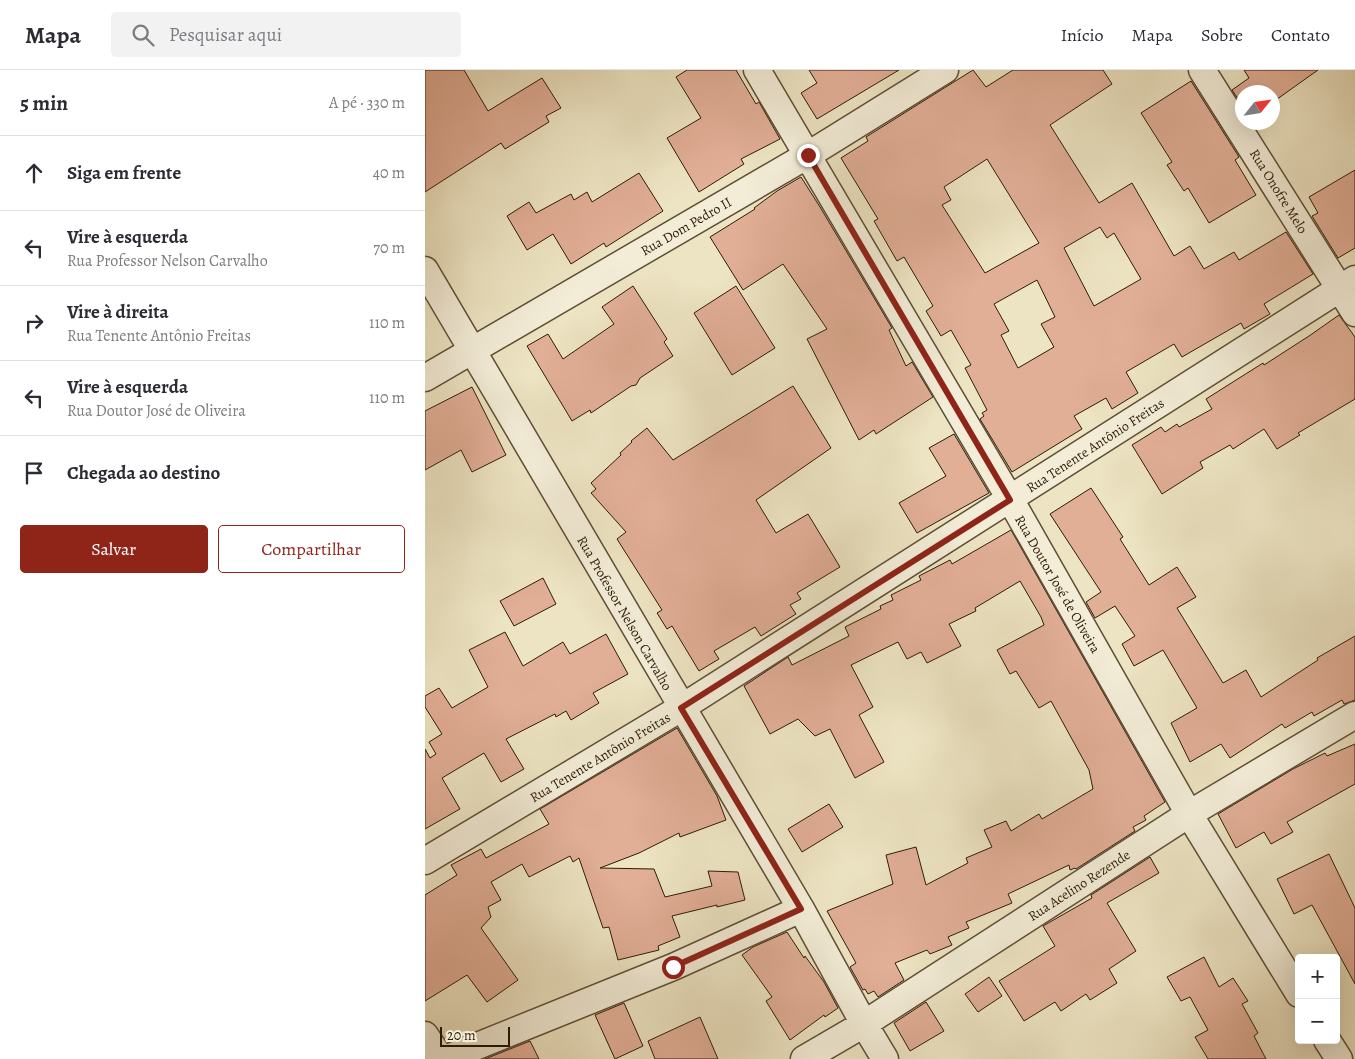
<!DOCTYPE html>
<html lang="pt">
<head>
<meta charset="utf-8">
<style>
  body { margin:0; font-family:Alegreya,serif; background:#f2f2f3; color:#2b2b33 }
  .controls { position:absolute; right:15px; bottom:15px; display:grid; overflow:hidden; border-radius:5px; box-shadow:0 5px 20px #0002 }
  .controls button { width:45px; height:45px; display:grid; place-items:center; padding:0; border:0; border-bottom:1px solid #e1e1e2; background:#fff; color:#2b2b33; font:25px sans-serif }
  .compass { position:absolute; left:810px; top:15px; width:45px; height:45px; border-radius:50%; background:#fff; box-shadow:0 5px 20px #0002; rotate:60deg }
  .scale { position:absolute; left:15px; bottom:12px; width:70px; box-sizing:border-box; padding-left:5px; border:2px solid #2e1c06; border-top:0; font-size:14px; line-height:18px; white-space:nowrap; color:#2e1c06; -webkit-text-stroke:4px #f3edd8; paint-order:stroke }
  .stop { position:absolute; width:15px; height:15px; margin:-11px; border:4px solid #8f2418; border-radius:50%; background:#fff }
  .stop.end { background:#8f2418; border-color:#fff; box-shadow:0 1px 5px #0008 }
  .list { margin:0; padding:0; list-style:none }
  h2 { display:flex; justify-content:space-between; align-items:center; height:65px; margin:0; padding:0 20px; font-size:21px }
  h2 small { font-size:16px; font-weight:400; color:#7c7c81 }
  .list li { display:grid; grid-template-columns:32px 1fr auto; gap:15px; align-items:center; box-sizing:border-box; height:75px; padding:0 20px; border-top:1px solid #e1e1e2 }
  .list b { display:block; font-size:19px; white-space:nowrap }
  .list p { margin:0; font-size:16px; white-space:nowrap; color:#7c7c81 }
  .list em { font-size:16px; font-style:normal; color:#7c7c81 }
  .actions { display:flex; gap:10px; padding:15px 20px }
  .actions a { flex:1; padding:11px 0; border:1px solid #8f2418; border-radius:5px; text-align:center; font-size:18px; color:#8f2418 }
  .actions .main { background:#8f2418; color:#fff }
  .icon { flex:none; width:28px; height:28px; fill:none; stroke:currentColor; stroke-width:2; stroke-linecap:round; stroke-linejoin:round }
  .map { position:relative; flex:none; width:930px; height:989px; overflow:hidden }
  header { display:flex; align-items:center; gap:30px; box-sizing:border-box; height:70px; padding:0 25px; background:#fff; border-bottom:1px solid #e1e1e2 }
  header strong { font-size:24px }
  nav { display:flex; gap:28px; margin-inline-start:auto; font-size:18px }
  .search { width:350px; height:45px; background:#f2f2f3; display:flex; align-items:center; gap:12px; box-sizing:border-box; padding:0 18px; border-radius:5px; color:#7c7c81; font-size:19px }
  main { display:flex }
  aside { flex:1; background:#fff }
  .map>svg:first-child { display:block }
  .building { fill:#e1ae96; stroke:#2e1c06; fill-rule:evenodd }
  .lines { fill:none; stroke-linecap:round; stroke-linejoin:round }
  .street-casing { stroke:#5e4e35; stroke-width:29 }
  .street { stroke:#f3edd8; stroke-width:26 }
  .route { stroke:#8f2418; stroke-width:6 }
  .labels { text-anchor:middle; stroke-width:4; stroke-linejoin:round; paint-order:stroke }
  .street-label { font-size:14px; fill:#2e1c06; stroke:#f3edd8 }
</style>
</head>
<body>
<header>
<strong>Mapa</strong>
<div class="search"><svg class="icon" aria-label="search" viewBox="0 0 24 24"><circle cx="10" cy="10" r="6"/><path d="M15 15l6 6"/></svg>Pesquisar aqui</div>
<nav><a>Início</a><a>Mapa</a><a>Sobre</a><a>Contato</a></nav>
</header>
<main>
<aside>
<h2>5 min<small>A pé · 330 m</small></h2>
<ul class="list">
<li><svg class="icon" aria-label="ahead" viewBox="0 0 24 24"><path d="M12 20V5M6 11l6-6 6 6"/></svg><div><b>Siga em frente</b></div><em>40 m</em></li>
<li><svg class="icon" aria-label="left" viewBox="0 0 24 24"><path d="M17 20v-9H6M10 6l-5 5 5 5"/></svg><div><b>Vire à esquerda</b><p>Rua Professor Nelson Carvalho</p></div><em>70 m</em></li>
<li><svg class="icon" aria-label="right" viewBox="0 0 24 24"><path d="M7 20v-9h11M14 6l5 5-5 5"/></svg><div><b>Vire à direita</b><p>Rua Tenente Antônio Freitas</p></div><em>110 m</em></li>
<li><svg class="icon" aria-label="left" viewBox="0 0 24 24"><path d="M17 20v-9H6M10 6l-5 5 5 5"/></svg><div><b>Vire à esquerda</b><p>Rua Doutor José de Oliveira</p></div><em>110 m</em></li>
<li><svg class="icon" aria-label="arrive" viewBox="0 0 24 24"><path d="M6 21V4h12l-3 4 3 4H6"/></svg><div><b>Chegada ao destino</b></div></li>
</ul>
<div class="actions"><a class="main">Salvar</a><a>Compartilhar</a></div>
</aside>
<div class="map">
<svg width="930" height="989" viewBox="0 0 930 989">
  <rect width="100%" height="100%" fill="#ede4c3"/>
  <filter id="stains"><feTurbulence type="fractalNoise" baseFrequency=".004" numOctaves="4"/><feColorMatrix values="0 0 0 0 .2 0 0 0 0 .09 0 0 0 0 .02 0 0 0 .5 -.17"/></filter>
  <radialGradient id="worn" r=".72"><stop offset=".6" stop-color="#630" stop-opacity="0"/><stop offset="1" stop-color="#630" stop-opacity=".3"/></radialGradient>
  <path class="building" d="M0 0H39L63 41 117 8 136 38 121 46 124 52 80 79 76 73 0 122Z
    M262 0H311L331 34 334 32 355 69 316 89 319 94 274 122 242 68 276 48 251 7Z
    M384 0H474L392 49 376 23 392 13Z
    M548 0 561 17 588 0H678L687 14 625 55 674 133 707 113 749 186 765 176 779 199 809 182 814 190 861 162 888 204 839 234 845 244 819 259 816 253 757 287 749 274 701 302 713 323 687 339 681 328 649 346 657 359 587 402 555 349 559 346 557 343 562 340 540 298 546 295 526 260 516 266 501 241 508 236 479 187 472 191 449 151 453 149 416 88 443 71 441 67ZM562 89 614 173 560 203 517 135 526 130 519 117ZM675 157 682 168 689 163 716 209 669 236 639 178ZM612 210 630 247 616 254 629 277 593 298 576 265 584 261 569 234Z
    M819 0H893L848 32V22H818V36L807 20 824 8Z
    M766 11 814 87 810 90 831 125 784 153 763 118 759 121 742 95 747 92 716 43Z
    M930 100V178L913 188 887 146 893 143 884 127Z
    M214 103 238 141 181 177 179 173 146 194 128 164 102 180 82 146 104 132 111 143 146 124 149 130 162 122 167 132Z
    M376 107 395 137 467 258 464 260 481 296 487 292 508 327 451 364 449 360 434 370 382 269 402 259 358 194 318 220 285 167 330 139 329 138 352 121Z
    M208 216 242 269 239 272 248 286 215 308 211 315 206 316 166 343 165 340 147 351 102 276 123 264 138 289 189 254 177 237Z
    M311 216 350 278 307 305 269 243Z
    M914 245 930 267V329L873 363 875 365 852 379 839 359 808 379 805 375 775 392 778 398 737 424 707 375 736 357 740 362 752 354 754 357 787 339 781 329 838 293 839 295 884 266Z
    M368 316 406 378 331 430 351 463 383 444 415 497 372 523 376 529 365 535 371 544 336 566 330 557 289 581 294 589 274 601 247 556 242 559 232 543 237 540 192 469 201 462 166 423 171 419 166 413 196 385 195 383 207 372 206 371 222 358 248 390Z
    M47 317 81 385 47 402 36 380 0 400V341Z
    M529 364 564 423 492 463 474 433 521 406 504 378Z
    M666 418 698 467 695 469 724 515 752 497 771 527 752 538 798 613 821 600 836 627 893 590 892 588 930 566V630L919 634 917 630 889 646 887 642 860 658 857 654 805 688 796 674 765 692 746 653 772 638 738 580 709 596 697 574 710 566 690 536 670 548 661 532 676 522 625 444Z
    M586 460 740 732 719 746 721 750 708 757 710 761 651 799 650 798 645 800 644 795 583 824 587 833 541 852 544 858 523 867 527 875 505 884 502 880 470 893 479 910 453 927 449 921 443 924 440 919 438 920 425 897 431 893 402 841 468 814 461 785 491 777 501 815 543 793 541 788 567 777 559 760 581 751 586 761 614 744 617 749 668 719 664 700 626 631 614 638 591 601 585 604 572 580 619 555 616 547 595 511 550 538 551 541 524 554 536 576 502 593 496 582 482 589 473 572 426 595 448 637 434 645 459 692 430 708 405 659 390 666 373 649 345 664 319 616 363 587 367 595 424 566 420 557 456 539 455 536 468 530 466 525 496 510 494 506 525 490 527 494Z
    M118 508 131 534 89 556 75 531Z
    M80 562 98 596 138 572 145 584 181 564 203 604 168 623 174 633 146 650 141 641 131 647 130 644 81 669 99 699 76 712 59 683 17 708 35 739 0 759V679L5 688 11 684 4 672 17 664 0 637V626L14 618 27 638 63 617 44 580Z
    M252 658 292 726 301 750 255 767 254 763 214 783 175 798 229 799 240 827 287 816 283 801 313 802 320 830 292 837V835L247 846 255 867 233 876 234 880 193 890 184 857 178 858 154 788 148 792 145 786 104 807 97 794 66 812 76 830 63 837 66 847 56 858 93 910 62 932 42 905 0 931V825L32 805 26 795 56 779 61 788 124 754 115 739Z
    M930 674V714L862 752 868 762 846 774 839 762 811 778 793 744 868 699 900 683 902 686Z
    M404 734 418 757 377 782 363 759Z
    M904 784 930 838V914L887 835 869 844 852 809Z
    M725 787 734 803 682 833 711 881 684 899 692 913 665 930 661 924 636 941 630 932 599 951 574 911 630 876 618 856 667 828 666 825Z
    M362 862 379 888 380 886 399 912 413 938 400 947 399 945 365 970 341 931 347 927 317 885 328 877Z
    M779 887 794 917 808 908 823 931 817 934 833 963 829 966 841 989H783L770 967 783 960 765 927 756 931 742 907Z
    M564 907 577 926 553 942 540 924Z
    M501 932 519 961 485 981 469 953Z
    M199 933 218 976 190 989 170 945Z
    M275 947 293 989H230L223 971Z
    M105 971 114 989H60Z"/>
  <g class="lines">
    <g class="street-casing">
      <path id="street" d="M332 0 585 429 764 744 874 924
        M777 0 930 243
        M0 200 376 839 439 954 460 989
        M0 308 383 85 520 0
        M0 791 256 638 930 209
        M0 965 16 989
        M902 970 914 989
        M20 989 248 897 376 839
        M379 989 439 954 764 744 930 645"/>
    </g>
    <use href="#street" class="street"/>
  </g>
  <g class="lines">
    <path class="route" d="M248 897 376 839 256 638 585 430 383 85"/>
  </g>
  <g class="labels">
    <g class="street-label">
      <text transform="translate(854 121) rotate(58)" y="5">Rua Onofre Melo</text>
      <text transform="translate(261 156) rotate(-30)" y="5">Rua Dom Pedro II</text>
      <text transform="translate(670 375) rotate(-33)" y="5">Rua Tenente Antônio Freitas</text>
      <text transform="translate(633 514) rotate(60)" y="5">Rua Doutor José de Oliveira</text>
      <text transform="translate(200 543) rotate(60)" y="5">Rua Professor Nelson Carvalho</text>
      <text transform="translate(175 687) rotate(-31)" y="5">Rua Tenente Antônio Freitas</text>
      <text transform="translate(654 815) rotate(-33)" y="5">Rua Acelino Rezende</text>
    </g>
  </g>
  <rect width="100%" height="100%" filter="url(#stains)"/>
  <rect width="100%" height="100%" fill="url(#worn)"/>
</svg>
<div class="controls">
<button>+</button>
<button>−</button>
</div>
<svg class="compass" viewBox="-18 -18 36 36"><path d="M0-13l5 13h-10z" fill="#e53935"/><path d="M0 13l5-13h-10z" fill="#7c7c81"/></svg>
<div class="scale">20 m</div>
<div class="stop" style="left:248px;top:897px"></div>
<div class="stop end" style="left:383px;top:85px"></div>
</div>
</main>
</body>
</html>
